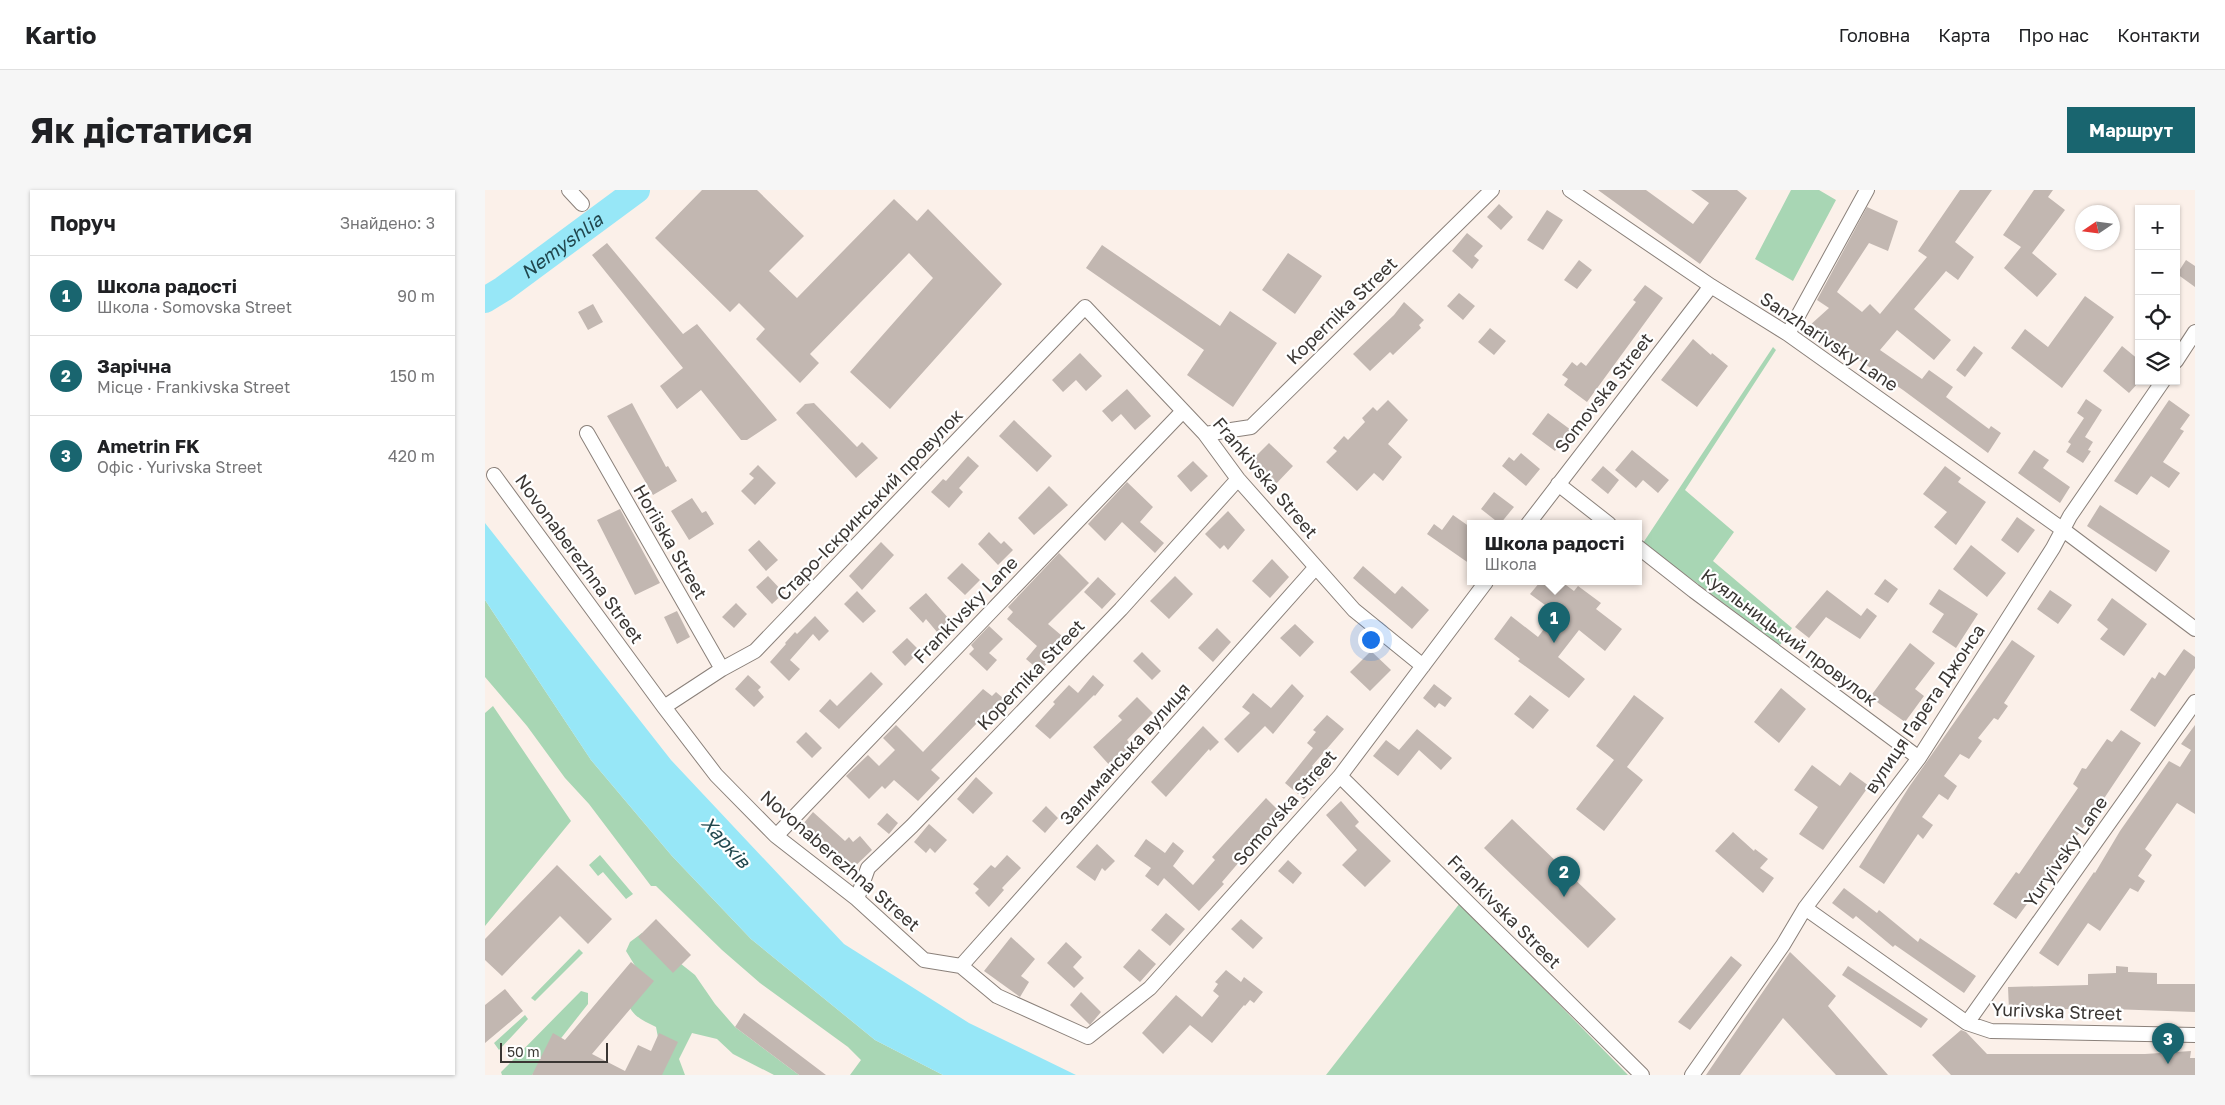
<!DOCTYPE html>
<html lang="uk">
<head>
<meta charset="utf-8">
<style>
  body { margin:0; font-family:"Golos Text",sans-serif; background:#f6f6f6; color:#202124 }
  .controls { position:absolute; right:15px; top:15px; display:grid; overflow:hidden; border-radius:0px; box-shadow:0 1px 4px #0004 }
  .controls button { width:45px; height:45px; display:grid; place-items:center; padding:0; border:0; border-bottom:1px solid #e0e0e0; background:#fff; color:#202124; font:25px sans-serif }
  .compass { position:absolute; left:1590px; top:15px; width:45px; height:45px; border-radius:50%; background:#fff; box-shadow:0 1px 4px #0004; rotate:257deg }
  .scale { position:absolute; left:15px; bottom:12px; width:108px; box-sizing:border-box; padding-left:5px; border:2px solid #3a3633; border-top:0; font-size:14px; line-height:18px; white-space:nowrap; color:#3a3633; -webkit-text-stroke:4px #fff; paint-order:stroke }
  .you { position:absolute; left:885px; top:449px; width:18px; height:18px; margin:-12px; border:4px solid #fff; border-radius:50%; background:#1a73e8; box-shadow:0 0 0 8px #1a73e833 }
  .badge { display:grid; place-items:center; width:32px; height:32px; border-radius:50%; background:#19656f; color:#fff; font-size:16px; font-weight:700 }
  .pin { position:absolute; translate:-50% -41px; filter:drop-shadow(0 1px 2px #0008) }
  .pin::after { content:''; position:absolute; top:26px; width:18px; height:15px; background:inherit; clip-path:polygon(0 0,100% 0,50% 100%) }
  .popup { position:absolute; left:982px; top:330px; width:175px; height:65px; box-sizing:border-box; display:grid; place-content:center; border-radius:0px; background:#fff; filter:drop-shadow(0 1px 4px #0005); font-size:16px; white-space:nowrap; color:#757577 }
  .popup b { font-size:19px; color:#202124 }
  .popup::after { content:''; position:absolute; left:50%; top:100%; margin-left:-10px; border:10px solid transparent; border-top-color:#fff }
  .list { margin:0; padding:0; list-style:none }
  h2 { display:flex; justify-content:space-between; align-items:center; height:65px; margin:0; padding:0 20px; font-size:21px }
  h2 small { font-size:16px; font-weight:400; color:#757577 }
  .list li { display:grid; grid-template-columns:32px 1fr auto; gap:15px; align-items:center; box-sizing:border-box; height:80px; padding:0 20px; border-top:1px solid #e0e0e0 }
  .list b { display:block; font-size:19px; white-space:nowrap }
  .list p { margin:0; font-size:16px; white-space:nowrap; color:#757577 }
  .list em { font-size:16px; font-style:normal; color:#757577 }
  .icon { flex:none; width:28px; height:28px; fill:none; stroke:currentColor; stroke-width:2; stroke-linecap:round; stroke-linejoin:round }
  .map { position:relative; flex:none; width:1710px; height:885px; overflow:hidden; border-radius:0px }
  header { display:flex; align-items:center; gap:30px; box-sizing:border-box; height:70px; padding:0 25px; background:#fff; border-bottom:1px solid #e0e0e0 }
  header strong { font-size:24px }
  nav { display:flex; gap:28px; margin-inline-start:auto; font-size:18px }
  .intro { display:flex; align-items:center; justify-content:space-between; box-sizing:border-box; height:120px; padding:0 30px }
  h1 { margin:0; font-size:35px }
  .button { padding:12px 22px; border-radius:0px; background:#19656f; color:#fff; font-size:18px; font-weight:700 }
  main { display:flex; gap:30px; padding:0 30px }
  aside { flex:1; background:#fff; border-radius:0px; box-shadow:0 1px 4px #0004 }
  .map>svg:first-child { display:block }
  .green { fill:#a8d6b4 }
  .water { fill:#97e7f7 }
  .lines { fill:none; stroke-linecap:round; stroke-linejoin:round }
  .river { stroke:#97e7f7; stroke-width:26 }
  .building { fill:#c2b7b1 }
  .street-casing { stroke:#8a807a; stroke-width:16 }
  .street { stroke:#fff; stroke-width:14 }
  .labels { text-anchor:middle; stroke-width:4.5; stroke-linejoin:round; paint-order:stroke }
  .street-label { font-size:18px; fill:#3a3633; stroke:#fff }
  .water-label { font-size:19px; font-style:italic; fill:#21474e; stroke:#fff }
</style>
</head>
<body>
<header>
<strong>Kartio</strong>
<nav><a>Головна</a><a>Карта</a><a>Про нас</a><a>Контакти</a></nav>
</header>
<div class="intro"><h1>Як дістатися</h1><a class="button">Маршрут</a></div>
<main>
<aside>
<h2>Поруч<small>Знайдено: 3</small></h2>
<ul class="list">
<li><span class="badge">1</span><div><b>Школа радості</b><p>Школа · Somovska Street</p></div><em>90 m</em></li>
<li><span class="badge">2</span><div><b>Зарічна</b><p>Місце · Frankivska Street</p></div><em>150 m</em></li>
<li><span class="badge">3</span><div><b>Ametrin FK</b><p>Офіс · Yurivska Street</p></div><em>420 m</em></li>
</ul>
</aside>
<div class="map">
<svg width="1710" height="885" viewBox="0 0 1710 885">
  <rect width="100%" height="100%" fill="#fbf0e9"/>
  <path class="green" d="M1306 0H1334L1351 10 1308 91 1270 69Z
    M1288 157 1291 160 1200 300 1249 342 1228 371 1307 438 1295 455 1158 353Z
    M0 410 106 570 187 666 266 749 390 850 458 885H365L376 870 363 857 275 793 237 760 171 696H166L104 614 80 588 42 536 0 487Z
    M8 516 86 631 0 736V523Z
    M115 665 148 704 141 709 118 682 113 686 104 675Z
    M975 713 1143 885H841Z
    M157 743 210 785 230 814 250 837 314 885H289L248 864 232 849 207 843 194 869 200 885H173L176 863 171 837C157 830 146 826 142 810L163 797 141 761 145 752Z
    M94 759 98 763 50 811 46 808Z
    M96 801 103 803V814L47 885H17L16 882Z
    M40 825 43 829 14 860 9 853Z"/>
  <path class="water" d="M0 333 186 570 359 754 484 833 591 885H458L390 850 266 749 187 666 106 570 0 410Z"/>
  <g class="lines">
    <path class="river" id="s1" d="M0 110 18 99 152 0"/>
  </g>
  <path class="building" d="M217 0H272L319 46 284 81 312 108 409 9 432 31 443 19 517 94 405 219 365 182 448 88 424 63 325 164 334 173 315 193 271 149 280 139 254 113 245 122 170 48Z
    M1113 0H1161L1208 34 1224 13 1206 0H1252L1262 8 1215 74Z
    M1475 0H1507L1470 52 1489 67 1473 90 1461 81 1429 119 1466 150 1449 170 1412 140 1395 160 1437 189 1444 180 1468 197 1461 207 1504 239 1506 236 1516 243 1503 263 1418 200 1324 136 1344 118 1332 110 1382 17 1413 31 1403 61 1384 53 1352 102 1377 122 1385 114 1395 124 1442 67 1433 61Z
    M1549 0H1568L1563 7 1580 20 1547 63 1572 84 1552 107 1519 78 1536 57 1518 45Z
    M1014 14 1028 27 1016 40 1002 27Z
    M1062 20 1078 30 1058 60 1042 50Z
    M982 43 998 56 989 66 994 70 987 79 967 61Z
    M122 53 198 144 212 134 292 230 262 250H256L216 200 192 219 175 196 198 178 107 65Z
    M617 55 735 136 745 121 792 153 748 217 702 185 719 160 601 78Z
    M803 63 837 86 810 124 777 100Z
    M1094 70 1107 80 1092 99 1079 90Z
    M1701 70 1710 76V97L1692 84Z
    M1160 95 1178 108 1102 212 1079 195 1083 189 1077 185 1087 172 1092 176 1096 172 1101 176 1151 112 1148 110Z
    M974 103 990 116 978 130 962 116Z
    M1600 106 1629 127 1577 198 1526 158 1540 139 1563 157Z
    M919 112 939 130 934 135 936 138 908 165 905 162 885 181 868 164 909 125Z
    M108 114 118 132 103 140 93 122Z
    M1005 138 1021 151 1009 165 993 152Z
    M1208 149 1226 165 1227 163 1243 176 1212 217 1176 190Z
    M1489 156 1498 163 1480 187 1471 180Z
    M1637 156 1654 170V192L1644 203 1618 181Z
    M595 163 617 186 601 201 591 190 578 202 567 190Z
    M642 199 666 226 650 240 636 224 627 232 617 221Z
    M1601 209 1617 220 1600 247 1608 252 1603 260 1606 261 1598 273 1581 262 1586 254 1583 252 1599 228 1592 223Z
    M903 210 923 230 903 254 917 267 898 291 889 283 872 301 841 272 852 261 848 258 859 246 863 250 880 232 877 228 888 217 892 221Z
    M1684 210 1705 225 1695 239 1699 241 1678 272 1695 283 1684 298 1666 286 1652 305 1629 291Z
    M147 213 181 277 183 276 192 291 168 305 122 226Z
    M329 213 372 257 377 252 393 268 371 288 311 223 320 214Z
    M1063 223 1086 240 1070 261 1047 244Z
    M529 230 567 266 552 282 514 246Z
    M784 253 808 276 789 296 765 272Z
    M1147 260 1184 290 1173 303 1158 290 1151 298 1130 280Z
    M1549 260 1564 270 1558 278 1585 297 1575 313 1533 283Z
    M1036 263 1055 279 1041 296 1017 276 1024 267 1029 271Z
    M483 266 494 276 474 298 478 302 464 318 446 302 458 289 461 291Z
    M708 271 723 286 706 302 692 286Z
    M273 275 291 293 270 315 256 301 269 288 264 284Z
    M1118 276 1134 290 1123 304 1106 290Z
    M1460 276 1476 288 1473 292 1501 312 1471 355 1449 337 1462 322 1438 304Z
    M642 292 668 317 655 332 679 353 670 363 637 332 620 351 603 334Z
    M564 296 583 315 549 345 533 328Z
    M1009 302 1029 317 1015 334 996 319Z
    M207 308 217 323 221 321 229 334 204 350 186 321Z
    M1615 315 1685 361 1671 382 1602 336Z
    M135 319 175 393 150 405 112 330Z
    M743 321 760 340 743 360 739 355 735 359 720 344Z
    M968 325 985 337V374L942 344 949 334 957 340Z
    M1532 327 1550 340 1533 363 1516 350Z
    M504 342 516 354 519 351 528 360 513 375 493 354Z
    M274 350 293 370 281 381 263 360Z
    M396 352 409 365 377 400 364 386Z
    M1486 355 1521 383 1502 407 1468 379Z
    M574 363 604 393 563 434 583 451 555 481 541 469 552 456 522 429 528 422 523 417Z
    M787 369 804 387 785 408 767 391Z
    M477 373 495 390 480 405 462 388Z
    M878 376 910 404 917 396 944 420 927 439 868 388Z
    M283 386 299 403 287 414 271 397Z
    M690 386 708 404 684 429 665 411Z
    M613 387 631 404 617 419 599 402Z
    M1400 389 1413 399 1403 413 1389 404Z
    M1055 392H1077L1089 401 1093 396 1116 413 1111 419 1137 439 1120 461 1094 440 1073 467 1100 489 1084 508 1033 471 1035 469 1009 449 1026 426 1053 447 1071 423 1045 404Z
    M1454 399 1493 424 1471 458 1447 442 1459 424 1444 414Z
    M1342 400 1376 426 1382 418 1392 426 1375 449 1341 427 1324 448 1310 437Z
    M1565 400 1587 415 1573 434 1552 419Z
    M372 401 391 421 378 433 359 414Z
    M441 403 465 430 452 442 441 429 438 433 424 418Z
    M1627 408 1662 434 1639 466 1615 449 1623 439 1612 430Z
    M251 413 262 424 249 438 237 427Z
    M192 421 205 447 192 454 179 427Z
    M330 426 344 441 334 451 328 444 305 470 315 479 304 491 285 472 301 454 300 453 310 442 312 444Z
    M810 434 829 452 815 467 795 448Z
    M504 436 518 449 504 463 512 470 502 481 484 464 489 459 486 455Z
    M732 438 746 452 728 472 713 458Z
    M422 448 435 461 420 476 407 462Z
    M1527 450 1550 466 1519 513 1523 516 1513 530 1509 528 1493 548 1497 551 1484 569 1475 564 1459 586 1472 596 1463 610 1454 604 1437 627 1448 635 1438 649 1433 644 1399 694 1374 677 1424 597Z
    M1425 453 1450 473 1430 499 1439 506 1420 532 1385 507Z
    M1699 459 1710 467V478L1670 537 1645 520 1667 487 1670 489 1674 482 1680 486Z
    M886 461 906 480 885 501 865 482Z
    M657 462 676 481 667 490 648 471Z
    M386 482 398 494 354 539 334 521 345 509 352 516Z
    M263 485 276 497 273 500 279 507 269 517 250 499Z
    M608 485 619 495 610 506 609 505 565 549 550 536 570 514 568 512 584 495 593 503Z
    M807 494 819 506 788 544 780 536 753 563 739 549 765 523 757 517 768 503 786 518Z
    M949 494 967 508 960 517 954 513 950 518 938 508Z
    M1296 498 1321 519 1294 553 1269 532Z
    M498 499 507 506 511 502 519 509 503 526 501 524 446 580 455 588 433 611 409 590 400 599 397 596 384 609 361 586 383 565 394 576 410 560 398 548 411 535 438 562Z
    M1045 505 1064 520 1048 539 1029 524Z
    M1149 505 1179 528 1142 577 1158 590 1119 641 1091 619 1129 570 1111 556Z
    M652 507 668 523 642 550 650 558 627 578 608 557 637 530 633 526Z
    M842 525 859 539 827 576 838 585 819 609 800 593 828 558 822 553 831 542 828 540Z
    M1710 535V624L1692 613 1660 659 1667 665 1653 686 1660 691 1653 702 1645 698 1615 741 1603 733 1573 776 1554 763 1609 682 1610 683 1635 641 1684 571 1695 577 1706 560 1696 554Z
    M718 536 734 552 725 561 724 559 681 607 666 592Z
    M932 539 967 568 956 580 934 560 913 586 888 566 901 550 914 560Z
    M1636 540 1656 553 1616 613 1531 729 1508 714 1531 682 1534 684 1593 598 1588 594 1597 578 1601 579 1622 549 1627 552Z
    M321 542 337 558 327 568 311 552Z
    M1327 575 1355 596 1365 582 1384 596 1338 660 1314 644 1333 617 1309 600Z
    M491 587 508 603 488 624 472 609Z
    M781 608 798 625 773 650 737 692 739 694 714 721 679 688 673 696 660 686 666 678 649 666 661 649 680 663 688 652 699 661 688 676 708 695 730 670 727 667Z
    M856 611 874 632 870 636 906 671 880 697 857 675 872 660 841 625Z
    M561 616 573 628 560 643 547 631Z
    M328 622 360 651 364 647 368 652 375 646 387 660 366 680 337 649 335 650 318 634Z
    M402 623 413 633 404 644 392 634Z
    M1027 629 1131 729 1103 758 999 658Z
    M444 634 462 650 450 663 445 658 441 663 429 652Z
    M1248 642 1269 661 1270 659 1283 669 1275 678 1289 688 1278 703 1230 661Z
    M612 654 630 671 620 681 617 678 610 691 591 677Z
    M522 665 536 678 517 698 519 700 504 717 490 703 494 699 488 694 506 675 510 678Z
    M803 670 817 683 808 694 793 681Z
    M72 675 127 729 103 754 75 726 17 786 0 770V749Z
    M1359 698 1392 723 1394 720 1433 752 1435 748 1491 786 1479 803 1410 755 1408 757 1371 726 1368 729 1347 713Z
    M681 723 700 739 685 756 666 740Z
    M171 729 206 765 188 783 153 747Z
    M756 729 778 748 768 759 746 739Z
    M526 747 550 769 536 786 544 792 535 807 499 781Z
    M581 752 597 767 588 777 599 788 589 798 562 773Z
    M654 759 671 774 655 792 638 777Z
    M1305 762 1351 806 1343 816 1403 885H1351L1298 828 1255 885H1221Z
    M1246 766 1257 775 1205 840 1193 832Z
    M146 772 169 791 107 864 140 881 153 855 166 861 174 843 193 852 177 885H47L68 843 80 850Z
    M1363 776 1443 829 1436 838 1357 785Z
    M1631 776 1643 777V782L1672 783V794H1710V822L1626 819 1586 821V819L1524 820 1523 797 1603 795V784L1631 783Z
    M741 780 756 792 759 787 778 802 769 813 765 810 760 816 759 815 727 853 705 835 678 864 657 843 691 805 717 827 734 806 728 801 733 794 730 792Z
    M20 799 38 821 0 853V815Z
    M596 802 616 822 605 835 585 815Z
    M259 823 341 885H314L250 837Z
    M1476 840 1481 842 1502 864H1660L1706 861 1705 868H1710V885H1466L1447 865Z"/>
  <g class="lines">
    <g class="street-casing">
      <path id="street" d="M84 0 97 14
        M1085 0 1226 96 1303 144 1577 339 1710 439
        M1303 144 1382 0
        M1691 171 1710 142
        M102 243 237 479
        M720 244 766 237 1007 0
        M9 285 179 517 231 585 291 646 372 709 439 770 476 776 512 806 603 847 665 798 855 586 1001 392
        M1073 294 1124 334
        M1043 334 1226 96
        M1153 357 1209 401 1434 568
        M179 517 237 479 270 461 600 117 720 244 753 289 869 420 938 476
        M855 586 1157 885
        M291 646 698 221
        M372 709 383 678 427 636 636 419 753 289
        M1320 718 1482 833 1506 841 1710 845
        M476 776 831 377
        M1482 833 1710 512
        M1207 885 1298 755 1320 718 1434 568 1568 358 1585 326 1678 191"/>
    </g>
    <use href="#street" class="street"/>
  </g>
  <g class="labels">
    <g class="street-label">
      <text transform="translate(857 121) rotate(-44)" y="6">Kopernika Street</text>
      <text transform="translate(1344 152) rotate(34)" y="6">Sanzharivsky Lane</text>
      <text transform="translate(1119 203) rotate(-52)" y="6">Somovska Street</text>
      <text transform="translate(780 288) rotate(50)" y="6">Frankivska Street</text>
      <text transform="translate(385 315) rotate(-46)" y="6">Старо-Іскринський провулок</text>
      <text transform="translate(185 352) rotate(60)" y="6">Horiiska Street</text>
      <text transform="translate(94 369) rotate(54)" y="6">Novonaberezhna Street</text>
      <text transform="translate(481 420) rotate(-46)" y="6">Frankivsky Lane</text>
      <text transform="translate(1304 448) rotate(37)" y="6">Куяльницький провулок</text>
      <text transform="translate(546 485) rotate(-46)" y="6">Kopernika Street</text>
      <text transform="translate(1440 519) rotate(-56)" y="6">вулиця Ґарета Джонса</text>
      <text transform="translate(640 564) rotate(-48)" y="6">Залиманська вулиця</text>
      <text transform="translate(800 618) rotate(-49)" y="6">Somovska Street</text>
      <text transform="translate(1581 662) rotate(-55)" y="6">Yuryivsky Lane</text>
      <text transform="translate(355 671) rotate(41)" y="6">Novonaberezhna Street</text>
      <text transform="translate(1019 722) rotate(45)" y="6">Frankivska Street</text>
      <text transform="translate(1572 822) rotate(2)" y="6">Yurivska Street</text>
    </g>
    <g class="water-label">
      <text dy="7" stroke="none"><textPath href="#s1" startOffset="94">Nemyshlia</textPath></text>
      <text transform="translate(241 652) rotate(48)" y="7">Харків</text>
    </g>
  </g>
</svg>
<div class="controls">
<button>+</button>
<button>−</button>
<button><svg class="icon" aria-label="locate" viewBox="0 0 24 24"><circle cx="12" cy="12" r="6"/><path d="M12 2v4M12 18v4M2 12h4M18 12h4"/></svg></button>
<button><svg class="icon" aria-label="layers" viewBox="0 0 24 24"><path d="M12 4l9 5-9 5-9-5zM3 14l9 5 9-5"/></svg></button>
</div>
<svg class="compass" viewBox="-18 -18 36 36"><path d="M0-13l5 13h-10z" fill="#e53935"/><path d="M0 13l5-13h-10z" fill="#757577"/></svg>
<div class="scale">50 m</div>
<div class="you"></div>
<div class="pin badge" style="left:1069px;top:453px">1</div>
<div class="popup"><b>Школа радості</b>Школа</div>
<div class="pin badge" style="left:1079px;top:707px">2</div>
<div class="pin badge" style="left:1683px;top:874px">3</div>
</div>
</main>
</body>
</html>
